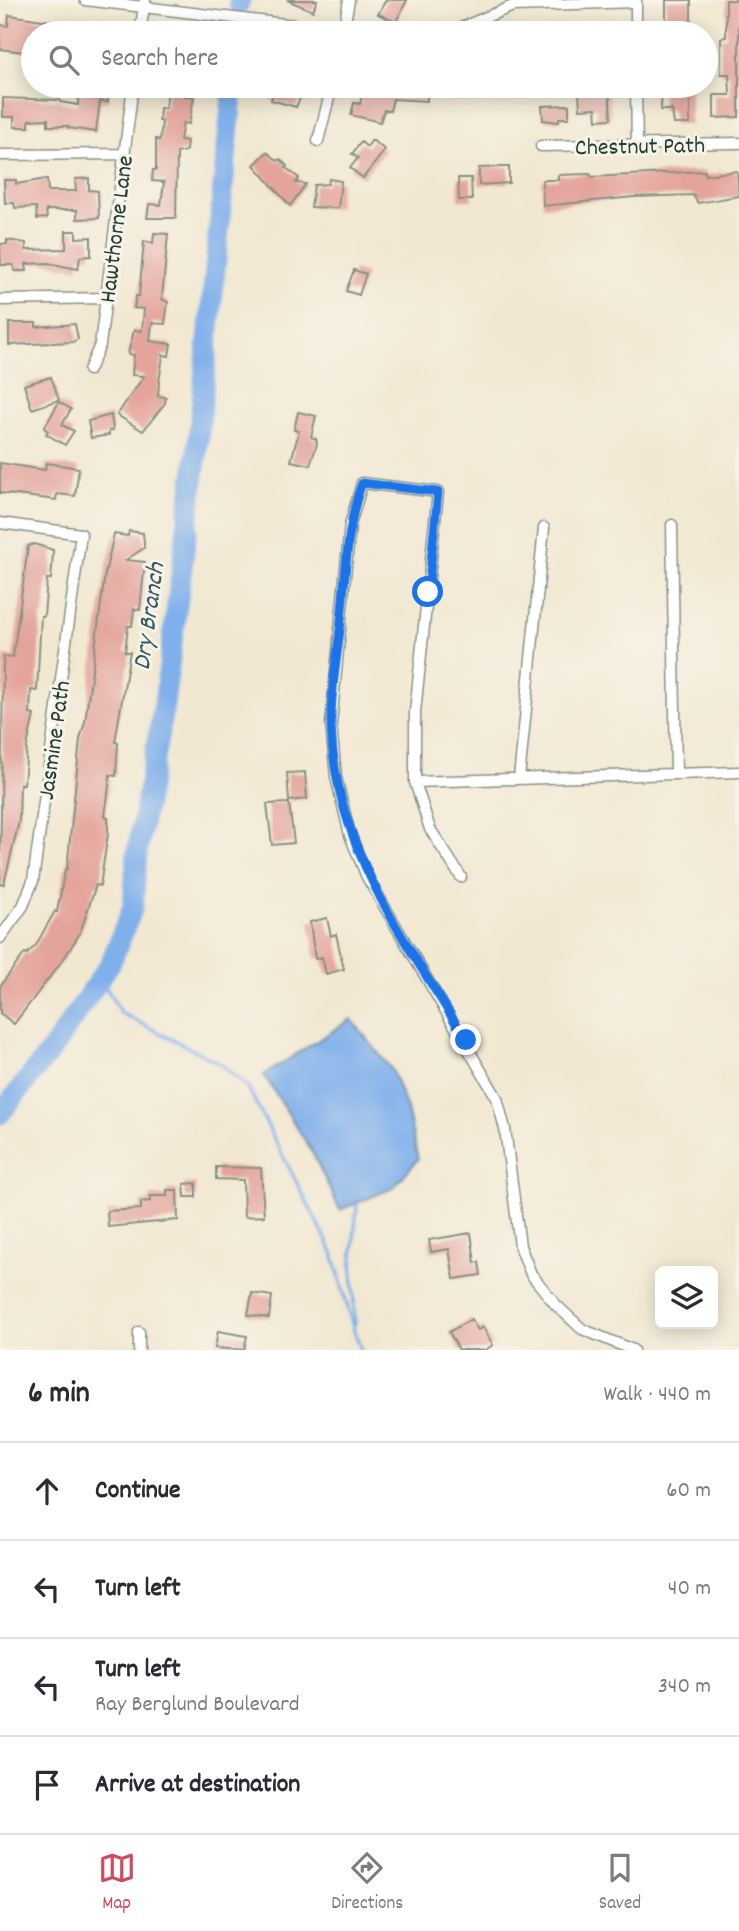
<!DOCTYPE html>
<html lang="en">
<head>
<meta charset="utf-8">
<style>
  body { margin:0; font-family:Dekko,sans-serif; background:#f7f7f7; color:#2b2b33 }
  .controls { position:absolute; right:21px; bottom:21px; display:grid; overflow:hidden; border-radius:10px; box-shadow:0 4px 18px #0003 }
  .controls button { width:63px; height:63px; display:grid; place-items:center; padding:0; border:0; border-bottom:2px solid #e1e1e2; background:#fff; color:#2b2b33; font:35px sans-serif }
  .stop { position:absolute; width:21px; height:21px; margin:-16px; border:5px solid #1a73e8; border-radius:50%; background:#fff }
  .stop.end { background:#1a73e8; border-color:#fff; box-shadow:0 2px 7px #0008 }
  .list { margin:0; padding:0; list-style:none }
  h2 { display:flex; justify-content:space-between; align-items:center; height:91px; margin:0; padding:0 28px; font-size:30px }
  h2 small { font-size:23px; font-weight:400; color:#7c7c81 }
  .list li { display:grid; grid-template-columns:46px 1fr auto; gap:21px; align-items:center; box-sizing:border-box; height:98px; padding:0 28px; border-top:2px solid #e1e1e2 }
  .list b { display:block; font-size:26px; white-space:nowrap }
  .list p { margin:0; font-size:23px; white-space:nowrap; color:#7c7c81 }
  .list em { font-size:23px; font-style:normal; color:#7c7c81 }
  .icon { flex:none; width:38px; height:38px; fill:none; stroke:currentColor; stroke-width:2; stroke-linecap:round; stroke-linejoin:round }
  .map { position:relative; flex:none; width:739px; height:1350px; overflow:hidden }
  .search { position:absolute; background:#fff; box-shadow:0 4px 18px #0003; left:21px; right:21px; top:21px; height:77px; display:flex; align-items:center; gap:18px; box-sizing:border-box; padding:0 24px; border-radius:38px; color:#7c7c81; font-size:26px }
  .sheet { height:483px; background:#fff }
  nav { display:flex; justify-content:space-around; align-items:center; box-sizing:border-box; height:98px; border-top:2px solid #e1e1e2; background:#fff; font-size:19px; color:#7c7c81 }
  nav a { display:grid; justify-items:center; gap:4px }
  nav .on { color:#d1495b }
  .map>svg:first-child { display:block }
  .water { fill:#80b0eb; stroke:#507690; stroke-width:2 }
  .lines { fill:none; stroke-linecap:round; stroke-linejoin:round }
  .stream { stroke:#80b0eb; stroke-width:3.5 }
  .river { stroke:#80b0eb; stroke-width:21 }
  .building { fill:#e4a49c }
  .minor-casing { stroke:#889283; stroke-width:13 }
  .minor { stroke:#fff; stroke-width:10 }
  .route { stroke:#1a73e8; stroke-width:9 }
  .labels { text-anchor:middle; stroke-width:6; stroke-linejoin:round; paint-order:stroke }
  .street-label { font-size:24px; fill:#1f3d34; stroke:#f7f3e8 }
  .water-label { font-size:26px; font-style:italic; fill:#375a62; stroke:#f7f3e8 }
</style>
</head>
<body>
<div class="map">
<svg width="739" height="1350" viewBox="0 0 739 1350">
  <rect width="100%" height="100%" fill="#f7f3e8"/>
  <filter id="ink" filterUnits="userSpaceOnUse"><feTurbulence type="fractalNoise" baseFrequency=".0143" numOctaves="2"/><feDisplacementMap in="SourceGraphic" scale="14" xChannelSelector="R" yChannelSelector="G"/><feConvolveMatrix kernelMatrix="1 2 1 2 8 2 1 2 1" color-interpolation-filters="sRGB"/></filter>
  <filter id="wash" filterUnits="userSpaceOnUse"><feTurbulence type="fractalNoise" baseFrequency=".00686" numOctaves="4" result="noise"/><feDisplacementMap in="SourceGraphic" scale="28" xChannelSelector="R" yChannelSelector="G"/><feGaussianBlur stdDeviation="1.57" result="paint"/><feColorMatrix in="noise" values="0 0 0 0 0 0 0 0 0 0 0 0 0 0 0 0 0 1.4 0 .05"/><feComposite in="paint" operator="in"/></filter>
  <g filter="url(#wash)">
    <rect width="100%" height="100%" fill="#f2e8d2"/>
    <path class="water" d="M351 1019 392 1070 407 1109 418 1159 393 1188 340 1210 311 1150 264 1075Z"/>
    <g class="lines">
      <path class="stream" d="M100 977 121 1013 219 1063 247 1086 333 1253 355 1334
        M355 1324 352 1263 357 1205
        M355 1332 361 1350"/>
      <path class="river" d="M239 4 240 0
        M238 33V31
        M0 1114 53 1048 111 962 133 907 137 853 164 704 197 452 233 86"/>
    </g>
    <g id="blocks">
      <path class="building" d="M287 0H317L313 11Z
        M386 0H407L396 22 378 14Z
        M666 0H691V33H666Z
        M726 0H739V117L714 118V95H730L729 74H721V38L726 37Z
        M9 15 70 24 83 27 82 33H33V53L0 49V25L8 26Z
        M80 86H107L109 90 108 102 100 101 96 132 68 128V126H48V119L29 120V127H14V117H3V98L60 100V102L78 105Z
        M168 86H185L184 96 194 97 189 124 183 123 180 140 187 141 186 151 177 153 176 218H147L149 204 161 205 164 182 152 181 153 170H156V139L160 140 162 121H159L160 108H166Z
        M275 86H306L296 107 271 100Z
        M364 86H452L453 89 427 96V101L393 99 390 111 384 110 380 122 351 115 354 103 360 104Z
        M599 86H609L611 119 597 120 596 108 580 109 579 91 599 90Z
        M662 86H690V124H674L672 110H661Z
        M569 105V118H559V122L543 120 542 106Z
        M372 140 385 150 363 178 350 168 358 158 352 154 361 142 367 147Z
        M267 152 278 161 280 159 287 166 286 168 299 178 296 183 306 184 290 206 254 165Z
        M502 167H509V183L479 185V168Z
        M705 171V175L737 171 739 196 698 203 693 195 634 197 543 206 542 180H558V175L590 174 592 177Z
        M89 178V190L98 191 99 218 77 219V210H46L47 218 37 219 36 207 15 208 14 203H5L4 180H16V184L47 179 48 191H76L75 179Z
        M458 178H471L472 200H459Z
        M329 179 341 181 338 208 311 207 314 185 328 184Z
        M66 231H76V238L91 237V256L80 257 78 269 48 263 26 264 27 271H15L13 265H1L0 244H7V240L26 243V250L66 249Z
        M154 233 168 234 162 299 168 302 165 324 152 323 150 341 171 344 169 356 163 355 159 382 158 396 166 397 165 403 143 431 117 415 144 376 132 375 134 355 128 354 134 330 142 331 144 309 134 308 136 296H139L144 241 153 243Z
        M354 270 366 274 359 295 346 291Z
        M9 323H36V327L75 324 78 339 73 342 9 345Z
        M51 377 59 400 32 409 24 385Z
        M59 402 71 409 62 425 74 431 65 445 46 434 48 431 44 428Z
        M298 412 316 416 311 437 316 439 317 444 310 465 291 461 299 431 294 430Z
        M111 415 113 430 109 431V435L91 438 88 421Z
        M0 463 45 470 46 463 79 468 75 496 57 494 56 500 0 493Z
        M129 531 143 533 144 543V548L126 560 145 562 140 610 134 609 132 626H128L125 652H130L115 742 118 743 116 776 110 775 108 794 105 816 108 817V834L100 886 96 885 80 933 65 957 14 1024 0 1013V986L25 953 27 954 36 945 55 911 57 912 65 869H67L80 739 85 722 105 574 114 534 128 536Z
        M34 544 53 550 52 568 51 579H47L44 616H41L37 691 31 690 30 714 34 715 27 746 24 784H20L19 821 4 884H0L3 668 4 656 13 657 28 546Z
        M305 772 307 799 289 801 287 773Z
        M289 803 294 843 272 845 267 804Z
        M327 918 331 936 336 934 344 969 326 974 322 957 315 959 310 922Z
        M216 1167 261 1168 264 1216 244 1217 243 1180 216 1179Z
        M196 1183V1197H185L184 1184Z
        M167 1190H177L178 1220 108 1227 107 1211 141 1209V1202L150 1201V1196H167Z
        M471 1233 475 1263 479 1262 481 1275 454 1279 449 1249 431 1252 429 1240Z
        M252 1293 272 1296 269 1318 248 1315Z
        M471 1319 478 1330 483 1327 493 1345 485 1350H459L449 1332Z
        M218 1331 247 1336 244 1350 215 1348Z"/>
    </g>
  </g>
  <g filter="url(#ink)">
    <use href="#blocks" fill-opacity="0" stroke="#889283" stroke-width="2"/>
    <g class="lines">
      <g class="minor-casing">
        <path id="minor" d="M85 0 359 33
          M636 0V33
          M140 33 145 0
          M343 33 349 0
          M448 33 513 6 636 2
          M636 86 637 145
          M318 141 332 86
          M541 146 739 143
          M0 155 123 154
          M0 300 107 298
          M89 370 100 345 133 86
          M0 523 81 534 33 881 23 906 0 938
          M672 525 676 774
          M519 779 544 528
          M415 782V712L438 492 362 483 350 525 331 724 336 777 350 835 367 877 497 1098 505 1129 520 1246 531 1274 556 1305 582 1329 633 1350
          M461 877 430 829 415 782 739 772
          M139 1332V1350"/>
      </g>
      <use href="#minor" class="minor"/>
    </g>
  </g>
  <g class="lines" filter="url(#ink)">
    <path class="route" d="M428 592 438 492 362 483C346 526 346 574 341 620 338 654 330 691 331 726 335 849 405 939 466 1040"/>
  </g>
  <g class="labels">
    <g class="street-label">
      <text transform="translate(640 145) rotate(-1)" y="8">Chestnut Path</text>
      <text transform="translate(115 229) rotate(-83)" y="8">Hawthorne Lane</text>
      <text transform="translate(53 740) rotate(-82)" y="8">Jasmine Path</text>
    </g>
    <g class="water-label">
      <text transform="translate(147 616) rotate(-82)" y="9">Dry Branch</text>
    </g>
  </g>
</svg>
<div class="controls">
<button><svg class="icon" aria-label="layers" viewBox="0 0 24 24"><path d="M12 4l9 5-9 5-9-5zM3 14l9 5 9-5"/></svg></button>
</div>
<div class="stop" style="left:428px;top:592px"></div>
<div class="stop end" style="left:466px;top:1040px"></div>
<div class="search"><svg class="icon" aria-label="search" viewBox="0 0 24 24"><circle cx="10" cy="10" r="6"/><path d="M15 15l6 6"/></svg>Search here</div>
</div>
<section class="sheet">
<h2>6 min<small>Walk · 440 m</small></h2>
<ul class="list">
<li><svg class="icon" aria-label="ahead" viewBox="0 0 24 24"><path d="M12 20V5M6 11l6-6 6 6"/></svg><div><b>Continue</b></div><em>60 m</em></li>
<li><svg class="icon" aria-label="left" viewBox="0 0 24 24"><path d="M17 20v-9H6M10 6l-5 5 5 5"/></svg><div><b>Turn left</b></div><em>40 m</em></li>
<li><svg class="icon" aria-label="left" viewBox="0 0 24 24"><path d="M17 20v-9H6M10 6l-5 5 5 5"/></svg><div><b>Turn left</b><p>Ray Berglund Boulevard</p></div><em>340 m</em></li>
<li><svg class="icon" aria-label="arrive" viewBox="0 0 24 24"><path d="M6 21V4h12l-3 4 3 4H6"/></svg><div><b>Arrive at destination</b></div></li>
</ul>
</section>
<nav>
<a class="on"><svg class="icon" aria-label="map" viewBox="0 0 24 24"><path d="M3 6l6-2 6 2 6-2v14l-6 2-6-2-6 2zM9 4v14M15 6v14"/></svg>Map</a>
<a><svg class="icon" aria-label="directions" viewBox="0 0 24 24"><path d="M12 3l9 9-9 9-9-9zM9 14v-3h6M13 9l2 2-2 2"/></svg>Directions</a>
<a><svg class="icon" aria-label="saved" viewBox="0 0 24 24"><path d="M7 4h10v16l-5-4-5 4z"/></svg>Saved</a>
</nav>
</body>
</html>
